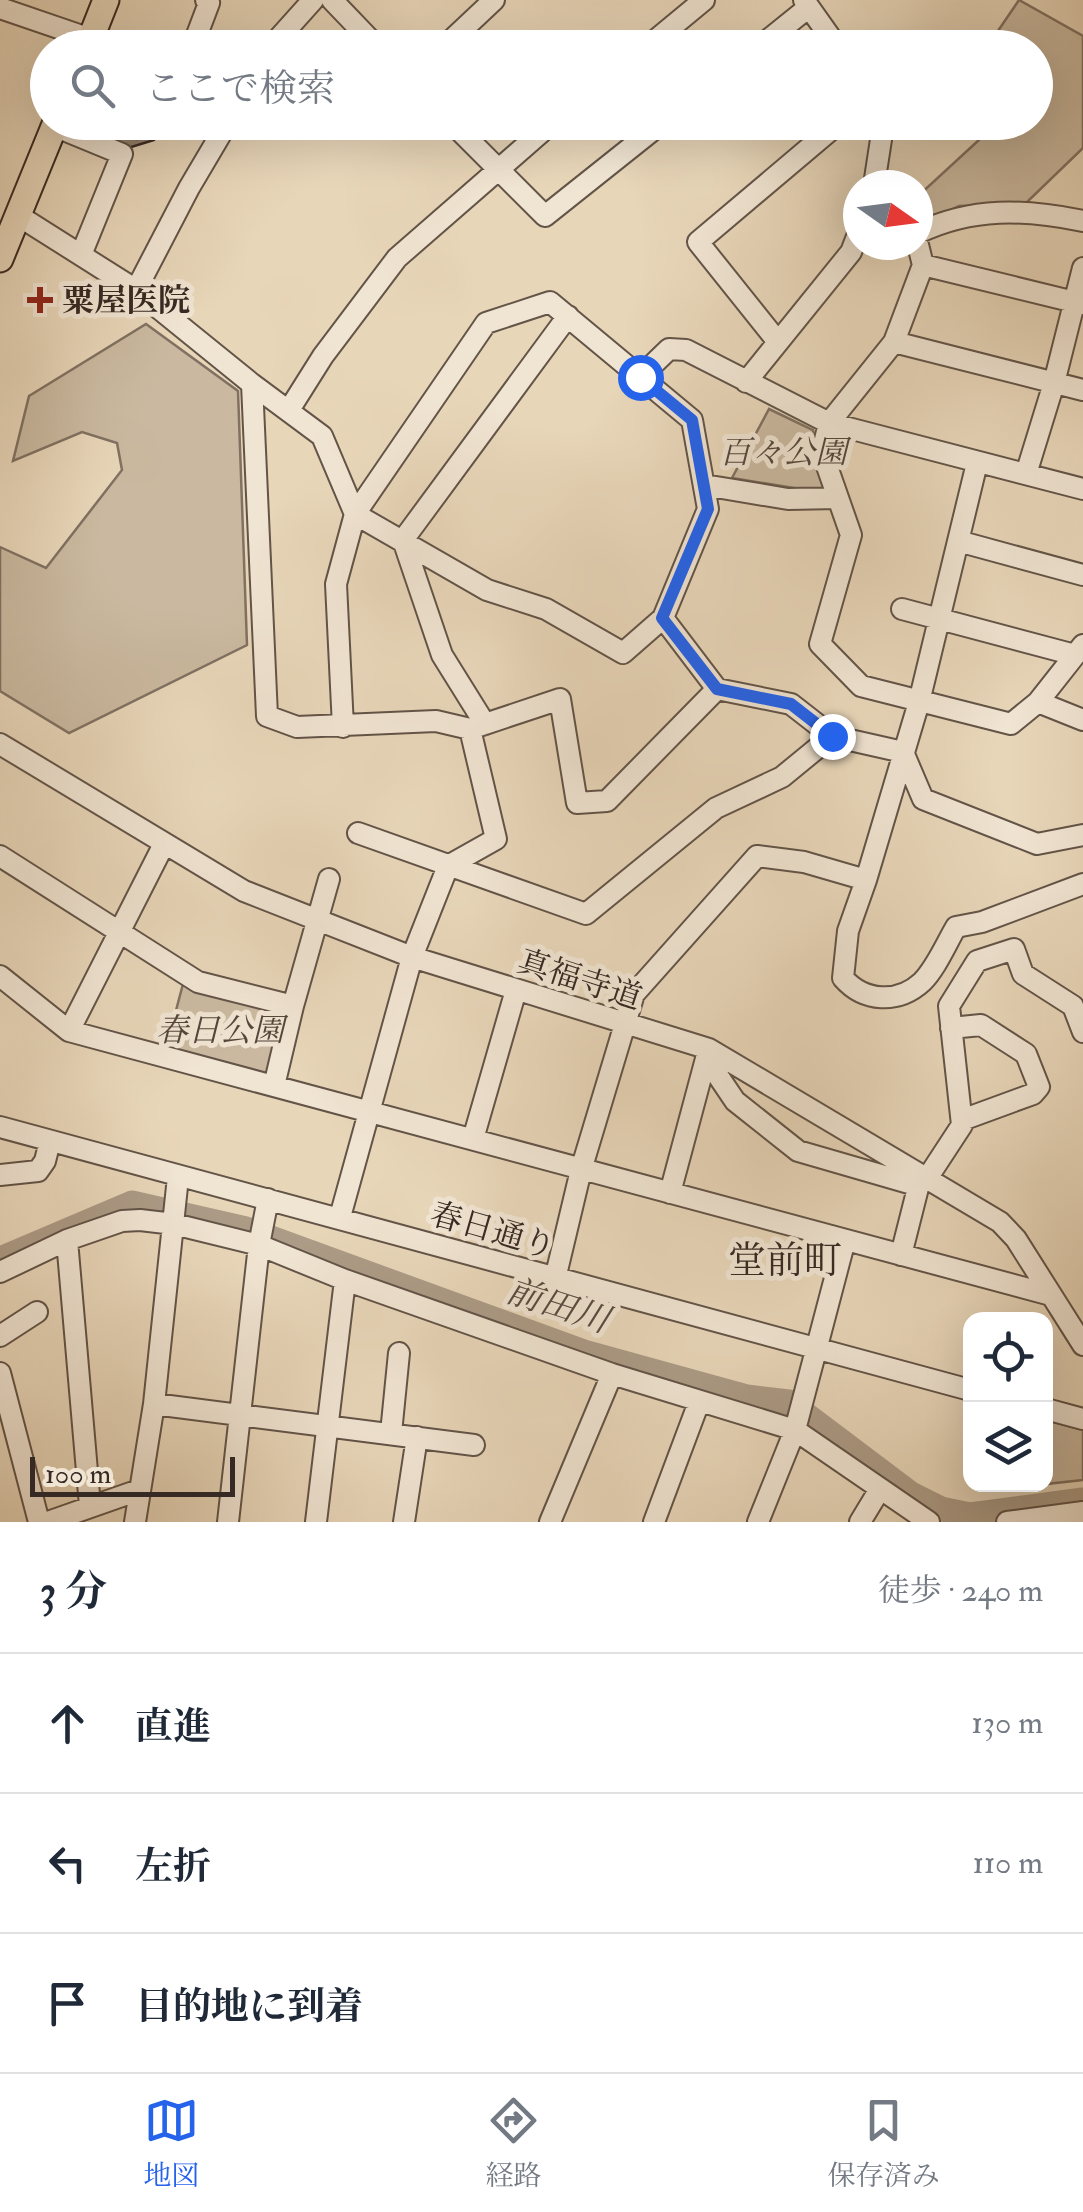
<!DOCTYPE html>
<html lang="ja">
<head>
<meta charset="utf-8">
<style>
  body { margin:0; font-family:"IM FELL Double Pica","Noto Serif JP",serif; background:#f2f2f3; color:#1f2937 }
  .controls { position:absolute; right:30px; bottom:30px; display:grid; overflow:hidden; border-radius:20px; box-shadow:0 10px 40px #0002 }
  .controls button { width:90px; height:90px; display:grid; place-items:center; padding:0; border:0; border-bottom:2px solid #e0e1e3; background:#fff; color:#1f2937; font:50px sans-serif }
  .compass { position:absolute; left:843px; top:170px; width:90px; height:90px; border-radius:50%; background:#fff; box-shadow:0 10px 40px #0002; rotate:104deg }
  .scale { position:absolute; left:30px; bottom:25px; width:205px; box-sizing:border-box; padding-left:10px; border:5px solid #372923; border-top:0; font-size:28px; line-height:35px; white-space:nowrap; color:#372923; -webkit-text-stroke:8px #f0e4d2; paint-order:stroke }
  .stop { position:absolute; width:30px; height:30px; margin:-22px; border:8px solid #2563eb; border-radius:50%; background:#fff }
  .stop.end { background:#2563eb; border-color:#fff; box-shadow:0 2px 10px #0008 }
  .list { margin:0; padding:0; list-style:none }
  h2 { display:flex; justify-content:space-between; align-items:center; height:130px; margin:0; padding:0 40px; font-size:42px }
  h2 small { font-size:32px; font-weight:400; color:#747a83 }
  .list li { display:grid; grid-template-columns:65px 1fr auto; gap:30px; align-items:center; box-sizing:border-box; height:140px; padding:0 40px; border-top:2px solid #e0e1e3 }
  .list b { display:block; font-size:38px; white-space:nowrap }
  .list em { font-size:32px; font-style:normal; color:#747a83 }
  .icon { flex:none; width:55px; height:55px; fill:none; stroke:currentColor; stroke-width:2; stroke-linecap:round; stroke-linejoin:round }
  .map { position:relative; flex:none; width:1083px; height:1522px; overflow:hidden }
  .search { position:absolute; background:#fff; box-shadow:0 10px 40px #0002; left:30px; right:30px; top:30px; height:110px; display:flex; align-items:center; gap:25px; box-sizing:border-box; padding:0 35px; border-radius:55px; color:#747a83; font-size:38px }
  .sheet { height:550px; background:#fff }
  nav { display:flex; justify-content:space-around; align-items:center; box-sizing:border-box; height:140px; border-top:2px solid #e0e1e3; background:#fff; font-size:28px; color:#747a83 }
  nav a { display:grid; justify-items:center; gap:5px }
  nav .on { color:#2563eb }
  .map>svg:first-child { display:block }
  .green { fill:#cab9a0; stroke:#807162; stroke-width:2.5 }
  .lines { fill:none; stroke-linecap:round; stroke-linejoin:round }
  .stream { stroke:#7d6d5e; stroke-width:4 }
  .river { stroke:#ac9b86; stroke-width:25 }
  .building { fill:#938371; stroke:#372923; stroke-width:2.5 }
  .minor-casing { stroke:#635448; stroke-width:24 }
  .major-casing { stroke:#372923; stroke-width:29 }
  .minor { stroke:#f0e4d2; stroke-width:20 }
  .major { stroke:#e8d6b9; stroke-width:25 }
  .route { stroke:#2563eb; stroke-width:12 }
  .poi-dot { fill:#8f2418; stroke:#f0e4d2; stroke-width:4 }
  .labels { text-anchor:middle; stroke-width:10; stroke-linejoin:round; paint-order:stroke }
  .poi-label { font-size:32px; font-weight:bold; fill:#372923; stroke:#f0e4d2; text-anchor:start }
  .park-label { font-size:32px; font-style:italic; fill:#54463c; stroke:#f0e4d2 }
  .street-label { font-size:32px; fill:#372923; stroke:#f0e4d2 }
  .water-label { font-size:35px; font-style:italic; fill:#5a4b41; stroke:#f0e4d2 }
  .quarter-label { font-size:38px; fill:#372923; stroke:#f0e4d2 }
</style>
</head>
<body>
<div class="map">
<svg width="1083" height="1522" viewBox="0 0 1083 1522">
  <rect width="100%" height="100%" fill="#e8d6b9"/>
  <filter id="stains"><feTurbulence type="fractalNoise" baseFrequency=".002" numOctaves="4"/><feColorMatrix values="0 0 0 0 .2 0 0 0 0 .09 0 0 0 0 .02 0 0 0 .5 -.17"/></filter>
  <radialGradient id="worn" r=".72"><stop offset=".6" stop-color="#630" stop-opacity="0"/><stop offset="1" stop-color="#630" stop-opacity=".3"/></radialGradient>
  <path class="green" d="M1019 0 1083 36V148L1025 204 959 206 918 226V196L993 127 990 123 1036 122V48L987 47Z
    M146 324 238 391 247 645 69 733 0 691V547L46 568 122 470 117 443 82 432 13 461 29 396Z
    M769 409 813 430 825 493 732 478Z
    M183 984 285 1010 269 1079 165 1052Z
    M1046 1420 1083 1430V1480L1046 1484Z"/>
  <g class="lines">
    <path class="stream" d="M933 1518 941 1509"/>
    <path class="river" d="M0 1259 132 1203 246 1229 584 1352 747 1397 789 1402 911 1494 941 1509 970 1515 1083 1500"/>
  </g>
  <path class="building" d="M115 122 129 123 125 135 136 139 142 122H161L154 140 125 149 108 142Z"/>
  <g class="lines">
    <g class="minor-casing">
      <path id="minor" d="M332 0 378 48
        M804 0 838 48
        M0 8 117 48
        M192 48 209 3 206 0
        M270 48 313 0
        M443 48 494 0
        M646 48 704 0
        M758 48 809 7
        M451 122 545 216 663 122
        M54 126 122 154 81 255
        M874 185 882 133 880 122
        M19 216 136 290 252 384 322 436 355 514 487 590 546 609 623 653 663 618 708 509 692 420 550 302 486 323 355 514 336 584 343 727
        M918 233C972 207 1025 209 1083 221
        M918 245 923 265 894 342 829 423 822 452 851 535 820 644 861 686 1011 724 1038 702 1083 645
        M923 265 1083 304
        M136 290 189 188 228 122
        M778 342 698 242 840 122
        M894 342 1083 390
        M640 377 669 349 686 350 829 423 1083 489
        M746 382 851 252 858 234
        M252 384 267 716 297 727 436 721 470 729 496 839 448 866 412 957 340 1217
        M289 410 323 356 397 258 553 122
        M1026 474 1054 383 1083 268
        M704 485 788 499 837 498
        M958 541 1083 575
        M902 609 1075 655
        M663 618 717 689
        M1038 702 1083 720
        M485 724 442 655 403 540 568 316
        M470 729 560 699 577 803 607 801 717 689 791 704 832 736 903 752
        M0 744 244 891 412 957 709 1049 1000 1222 1016 1239 1083 1345
        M903 752 923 799 1037 844 1083 835
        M358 833 586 914 716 808 782 777 832 736
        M0 856 198 982 293 1006
        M866 880 848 931 843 978C864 1002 898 1004 922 982 936 968 946 944 956 927L982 922 1083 884
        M0 976 69 1031 1051 1295
        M951 1028 981 1025 1026 1054 1039 1087 1033 1094 962 1120
        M69 1031 163 846
        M706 1058 735 1101 798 1151 919 1186
        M274 1086 293 1006 329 879
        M0 1127 970 1390
        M473 1139 516 990
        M0 1175 38 1171 45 1161 50 1141
        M928 1177 962 1125 949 1006 977 961 1014 949 1023 974 1073 1006 1083 1032
        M670 1193 708 1051
        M67 1240 90 1506
        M901 1255 921 1176
        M0 1272 67 1240 122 1221 140 1220 174 1224 259 1245 345 1280 612 1374 795 1430 929 1522
        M555 1279 581 1170 634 994 757 856 804 862 866 880 919 702 977 463
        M0 1336 37 1312
        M0 1373 39 1522
        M154 1404 474 1445
        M1046 1409 1083 1419
        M391 1433 399 1353
        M48 1522 139 1490
        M135 1522 154 1404 178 1177
        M228 1522 259 1245 268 1199
        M316 1522 345 1280
        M404 1522 417 1437
        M550 1522 612 1374
        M654 1522 699 1402
        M758 1522 795 1430 845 1240
        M860 1522 880 1489
        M1007 1522 1083 1512"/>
    </g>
    <g class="major-casing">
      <path id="major" d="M87 48 106 0
        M0 259 56 122"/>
    </g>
    <use href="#minor" class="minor"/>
    <use href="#major" class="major"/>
  </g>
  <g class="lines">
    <path class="route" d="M640 377 692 420 708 509 662 618 717 689 791 704 832 736"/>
  </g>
  <path class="poi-dot" d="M35 285h10v10h10v10h-10v10h-10v-10h-10v-10h10z"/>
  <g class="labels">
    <g class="poi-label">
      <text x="62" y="311">粟屋医院</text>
    </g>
    <g class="park-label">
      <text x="783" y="463">百々公園</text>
      <text x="220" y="1041">春日公園</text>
    </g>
    <g class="street-label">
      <text transform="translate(580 979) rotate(18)" y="11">真福寺道</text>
      <text transform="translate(493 1230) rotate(16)" y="11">春日通り</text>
    </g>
    <g class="water-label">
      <text transform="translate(558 1305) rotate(18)" y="12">前田川</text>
    </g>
    <g class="quarter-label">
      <text x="785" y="1273">堂前町</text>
    </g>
  </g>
  <rect width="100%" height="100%" filter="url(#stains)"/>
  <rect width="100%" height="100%" fill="url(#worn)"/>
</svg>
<div class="controls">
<button><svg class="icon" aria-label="locate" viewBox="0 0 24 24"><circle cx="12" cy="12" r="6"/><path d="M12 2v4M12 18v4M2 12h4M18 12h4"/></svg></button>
<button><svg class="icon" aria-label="layers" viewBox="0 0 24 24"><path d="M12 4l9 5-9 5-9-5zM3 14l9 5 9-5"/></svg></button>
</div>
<svg class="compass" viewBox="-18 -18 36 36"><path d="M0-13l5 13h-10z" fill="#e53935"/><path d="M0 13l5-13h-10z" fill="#747a83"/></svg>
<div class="scale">100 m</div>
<div class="stop" style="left:640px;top:377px"></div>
<div class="stop end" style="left:832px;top:736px"></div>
<div class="search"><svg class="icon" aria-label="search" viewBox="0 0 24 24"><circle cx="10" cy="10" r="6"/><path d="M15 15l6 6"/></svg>ここで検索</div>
</div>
<section class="sheet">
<h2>3 分<small>徒歩 · 240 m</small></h2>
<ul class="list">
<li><svg class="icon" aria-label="ahead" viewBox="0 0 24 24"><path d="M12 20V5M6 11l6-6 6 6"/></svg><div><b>直進</b></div><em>130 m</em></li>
<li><svg class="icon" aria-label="left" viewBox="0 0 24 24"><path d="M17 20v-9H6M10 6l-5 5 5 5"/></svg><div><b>左折</b></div><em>110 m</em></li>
<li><svg class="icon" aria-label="arrive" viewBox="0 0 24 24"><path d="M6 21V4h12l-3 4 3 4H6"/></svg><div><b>目的地に到着</b></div></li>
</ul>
</section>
<nav>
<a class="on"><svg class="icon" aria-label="map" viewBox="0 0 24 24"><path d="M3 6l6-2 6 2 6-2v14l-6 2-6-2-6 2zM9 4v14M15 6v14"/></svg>地図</a>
<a><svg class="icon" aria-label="directions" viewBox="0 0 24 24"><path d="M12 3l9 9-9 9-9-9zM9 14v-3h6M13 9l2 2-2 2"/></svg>経路</a>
<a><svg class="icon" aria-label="saved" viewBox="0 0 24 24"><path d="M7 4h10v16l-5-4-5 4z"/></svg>保存済み</a>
</nav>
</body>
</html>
